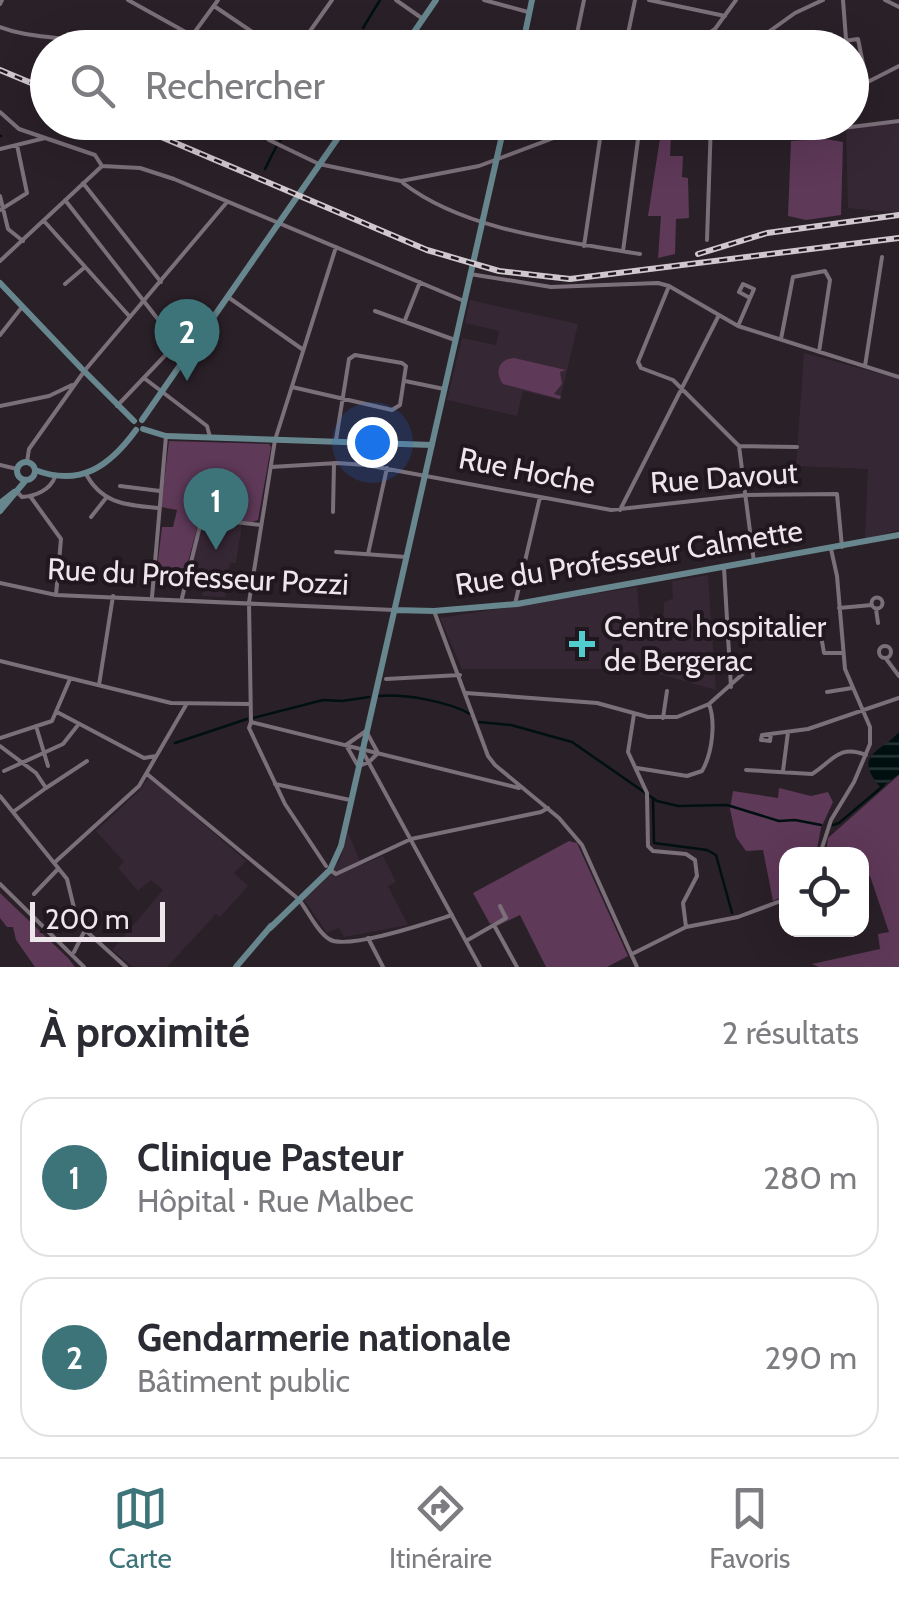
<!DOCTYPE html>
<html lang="fr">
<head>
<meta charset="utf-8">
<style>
  body { margin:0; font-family:Cabin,sans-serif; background:#f7f7f7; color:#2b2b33 }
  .controls { position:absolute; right:30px; bottom:30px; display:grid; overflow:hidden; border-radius:20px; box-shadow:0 10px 40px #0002 }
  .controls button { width:90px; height:90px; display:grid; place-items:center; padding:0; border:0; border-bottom:2px solid #e1e1e2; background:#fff; color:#2b2b33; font:50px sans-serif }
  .scale { position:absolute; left:30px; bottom:25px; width:135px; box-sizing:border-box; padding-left:10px; border:5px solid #ede6eb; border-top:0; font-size:28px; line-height:35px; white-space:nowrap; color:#ede6eb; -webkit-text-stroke:8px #20171f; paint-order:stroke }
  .you { position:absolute; left:372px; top:442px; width:35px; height:35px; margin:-25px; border:8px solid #fff; border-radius:50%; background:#1a73e8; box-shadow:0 0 0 15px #1a73e833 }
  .badge { display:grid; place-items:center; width:65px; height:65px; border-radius:50%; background:#3d7479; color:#fff; font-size:32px; font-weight:700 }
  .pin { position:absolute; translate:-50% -82px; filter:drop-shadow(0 2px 5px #0008) }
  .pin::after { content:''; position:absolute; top:52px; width:35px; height:30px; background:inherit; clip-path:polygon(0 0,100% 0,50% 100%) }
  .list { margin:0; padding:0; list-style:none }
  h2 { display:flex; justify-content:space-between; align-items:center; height:130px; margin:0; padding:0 40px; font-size:42px }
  h2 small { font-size:32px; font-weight:400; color:#7c7c81 }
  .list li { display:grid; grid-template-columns:65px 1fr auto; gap:30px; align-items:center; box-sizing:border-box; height:160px; margin:0 20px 20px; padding:0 20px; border:2px solid #e1e1e2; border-radius:30px }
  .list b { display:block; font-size:38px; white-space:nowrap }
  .list p { margin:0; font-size:32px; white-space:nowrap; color:#7c7c81 }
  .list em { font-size:32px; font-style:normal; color:#7c7c81 }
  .icon { flex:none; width:55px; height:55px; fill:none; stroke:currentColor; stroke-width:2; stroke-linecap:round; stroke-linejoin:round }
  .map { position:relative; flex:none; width:899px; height:967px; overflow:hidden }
  .search { position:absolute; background:#fff; box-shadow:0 10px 40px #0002; left:30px; right:30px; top:30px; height:110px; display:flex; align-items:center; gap:25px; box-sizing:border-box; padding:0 35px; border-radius:55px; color:#7c7c81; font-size:38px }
  .sheet { height:490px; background:#fff }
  nav { display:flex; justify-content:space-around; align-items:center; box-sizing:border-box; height:140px; border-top:2px solid #e1e1e2; background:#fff; font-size:28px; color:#7c7c81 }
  nav a { display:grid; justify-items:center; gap:5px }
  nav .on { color:#3d7479 }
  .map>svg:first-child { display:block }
  .built { fill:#362734 }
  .green { fill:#5e3958 }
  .water { fill:url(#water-rules) }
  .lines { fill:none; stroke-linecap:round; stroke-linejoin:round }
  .stream { stroke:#001011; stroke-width:2.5 }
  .minor { stroke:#7b6f79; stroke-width:4 }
  .secondary { stroke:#67868e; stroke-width:6 }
  .rail-casing { stroke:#cfc8cd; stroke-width:6 }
  .rail { stroke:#20171f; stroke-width:2.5; stroke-dasharray:8; stroke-linecap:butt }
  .poi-dot { fill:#52cdce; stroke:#20171f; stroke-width:4 }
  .labels { text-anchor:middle; stroke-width:8; stroke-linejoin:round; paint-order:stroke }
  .street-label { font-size:30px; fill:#ede6eb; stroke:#20171f }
  .poi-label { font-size:30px; fill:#ede6eb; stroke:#20171f; text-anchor:start }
</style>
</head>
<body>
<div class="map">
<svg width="899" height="967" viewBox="0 0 899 967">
  <defs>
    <pattern id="water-rules" width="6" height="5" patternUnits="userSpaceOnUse" patternTransform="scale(2.5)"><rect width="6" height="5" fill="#001011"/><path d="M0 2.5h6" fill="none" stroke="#263334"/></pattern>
  </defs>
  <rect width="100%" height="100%" fill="#2a2028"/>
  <path class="built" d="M899 122V213L848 208 846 130Z
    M470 300 578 324 560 400 523 391 517 416 447 400 462 338 496 345 499 331 465 323Z
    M804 353 899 379V530L865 539 868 469 796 466Z
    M203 520 242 524 236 563H230L225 597 202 596 205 576 189 573Z
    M708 575 716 690 642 669H462L440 618 637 587 640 619 664 614V603L673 598 672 581Z
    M149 777 246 861 234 873 248 886 220 917 216 914 167 967H133L112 950 163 890 151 880 138 891 118 868 124 862 96 831 139 791Z
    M348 833 362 865 383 856 396 882 388 886 408 925 344 937 339 928 327 933 305 901V896L339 862Z"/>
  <path class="green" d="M671 136 670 156H683L682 177 688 178 689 218 676 219 675 254 658 258 661 216H648L660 138Z
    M825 139 843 142 841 215 806 220 788 216 791 141Z
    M514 358 566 370 560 372 562 384 554 394 561 396 560 399 503 384C494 372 499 359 514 358Z
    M169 441 269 444 271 447 258 520 252 522 200 517 185 573 166 571 165 578 156 577 162 527H173L177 510 161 507Z
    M899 775V967H819L812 964 880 949 878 934 889 932 870 876H862V854H826L828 838Z
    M779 788 811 796 828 792 833 802 821 828 816 854H786V895L773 901 763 850 746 851 736 837 730 809 733 791 778 798Z
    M569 841 577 843 628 956 607 967H546L520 915 497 926 495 922 490 924 473 893Z
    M0 893 68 958 75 967H35L16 940 13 927H7L0 918Z"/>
  <path class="water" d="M899 732V774L881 788C851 754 882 752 899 732Z"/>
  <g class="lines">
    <path class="stream" d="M363 28 380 0
      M0 136H1
      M280 141 295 122
      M265 169 276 147
      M379 696C405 694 447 701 470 714
      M253 718 323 700 342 701 369 697
      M479 722 511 725 572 742 657 801 678 806 727 805 779 821 795 820 821 825
      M175 743 247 719
      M653 798 654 843 707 850 716 855 732 913
      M833 825 839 823 883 786"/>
    <path class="minor" d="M128 0 191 35
      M396 0 423 19
      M484 0 528 12
      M649 0 725 16
      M843 0 846 39
      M885 0 899 7
      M0 4 2 0
      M214 6 276 48
      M0 27C34 40 65 34 99 48
      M183 48 218 0
      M298 48 332 0
      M574 48 584 0
      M625 48 635 0
      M688 48 715 29 736 0
      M766 48 763 36 795 13 823 0
      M819 48 823 44 858 39 867 84
      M852 90 899 66
      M0 112 19 129 95 155 102 166
      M248 122 269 140 319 164 401 181 479 166 567 133 819 131 899 121
      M558 122V134
      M567 133 573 122
      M0 149 45 138
      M102 166 140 168 174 179 464 301
      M83 183 161 282
      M403 183C465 231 564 241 640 254
      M0 196 8 229 23 241
      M65 200 185 354
      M0 210 27 193 17 145
      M44 221 130 317
      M707 240 711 122
      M584 246 601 132
      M623 251 639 132
      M0 261 102 166
      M470 274 551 287 658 283 669 286 738 326 899 377
      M65 284 85 267
      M669 286 638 362 641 368 673 380 739 446 754 562
      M228 297 302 349
      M375 311 455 340
      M405 320 420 282
      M738 326 754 289 743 284 739 292 750 298
      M0 335 22 307
      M781 339 793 277 825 271 830 280 819 352
      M865 366 882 257
      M86 369 227 202
      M144 378 207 426 210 437
      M405 381 444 389
      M292 387 392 410 400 405 406 366 402 363 355 355 349 359 336 440
      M0 406 49 396 72 385
      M117 406 176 344
      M739 446 797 447
      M27 462 29 449 83 373
      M0 465 17 469
      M271 467 337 463 366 465 611 510 747 495 837 494 842 547
      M85 472C101 504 126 505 159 508
      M120 486 160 491
      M17 492 22 497C36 496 50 490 55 477
      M30 496 61 539 56 595
      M620 510 719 315
      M333 512 334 463
      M91 517 106 498
      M336 552 406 557
      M368 554 387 468
      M724 568 731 687
      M0 583 56 595 394 610
      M152 597 166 436
      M871.5 603a5.5 5.5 0 1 1 11 0a5.5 5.5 0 1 1-11 0Z
      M182 598 202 518 261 525
      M515 604 540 497
      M839 608 872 605
      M876 609 878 623
      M434 611 488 756 495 765 559 818 582 845 637 967
      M819 624 824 653H843
      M879 652a6 6 0 1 1 12 0a6 6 0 1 1-12 0Z
      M887 660 899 676
      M0 661 171 703 249 704
      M386 679 460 675
      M99 685 113 596
      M827 692 852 688
      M466 693 597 703 648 717H677L709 704 746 671
      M57 712 144 758 156 756
      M634 714 628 752 647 793 648 846 653 851 686 854 695 860 697 876 683 903 686 927
      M663 718 667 691
      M251 722 519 788
      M36 726 48 766
      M366 731 378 753 369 762 358 766 346 745Z
      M771 734 770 741 761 740 762 735 808 729 899 698
      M0 738 52 721 70 679
      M0 746 36 773 46 788 13 812
      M363 752 480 967
      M637 768 687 776 702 771C712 754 716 723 709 704
      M746 770 812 774C833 761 838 744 866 755
      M4 771 63 744 78 725
      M783 771 788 732
      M147 774 296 897
      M275 784 350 800
      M46 788 87 761
      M0 796 67 879 75 912 85 930 126 967
      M820 854 831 820 854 782 870 744V727L845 669 837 576 831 549
      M54 863 139 786 186 705
      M326 866 285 804 249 728 251 722 249 602 275 440 336 247
      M330 870 336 874 411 839 541 812 548 808
      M0 884 84 967
      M34 894 58 869
      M300 901C309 913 317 931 329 939 346 951 430 922 452 915
      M495 927 517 967
      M368 938 383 967
      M466 941 506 918 500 906
      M74 952 85 930
      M632 954 686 927 738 917 786 899"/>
    <path class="secondary" d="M403 48 436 0
      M522 48 532 0
      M0 283 82 369
      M86 373 134 421
      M142 420 349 122
      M143 429 166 436 432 445
      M17 471a9 9 0 1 1 18 0a9 9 0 1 1-18 0Z
      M35 470C80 487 109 467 136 430
      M0 503 14 492
      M0 511 26 480
      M394 610 434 611 517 604 899 535
      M270 928 330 870 341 846 505 122
      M236 967 271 926"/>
    <g class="rail-casing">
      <path id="rail" d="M0 70 48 90
        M126 122 427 250 499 271 570 279 899 238
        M698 254 767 233 899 215"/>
    </g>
    <use href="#rail" class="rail"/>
  </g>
  <path class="poi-dot" d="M577 629h10v10h10v10h-10v10h-10v-10h-10v-10h10z"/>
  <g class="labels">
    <g class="street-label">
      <text transform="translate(527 471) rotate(11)" y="10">Rue Hoche</text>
      <text transform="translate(724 478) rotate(-4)" y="10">Rue Davout</text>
      <text transform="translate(629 558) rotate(-9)" y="10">Rue du Professeur Calmette</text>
      <text transform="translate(198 577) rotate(3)" y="10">Rue du Professeur Pozzi</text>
    </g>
    <g class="poi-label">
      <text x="604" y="637">Centre hospitalier<tspan x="604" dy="34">de Bergerac</tspan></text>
    </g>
  </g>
</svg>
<div class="controls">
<button><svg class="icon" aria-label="locate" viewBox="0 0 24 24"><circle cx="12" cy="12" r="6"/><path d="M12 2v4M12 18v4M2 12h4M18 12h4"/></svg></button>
</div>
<div class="scale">200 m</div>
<div class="you"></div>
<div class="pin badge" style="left:216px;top:550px">1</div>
<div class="pin badge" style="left:187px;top:381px">2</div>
<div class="search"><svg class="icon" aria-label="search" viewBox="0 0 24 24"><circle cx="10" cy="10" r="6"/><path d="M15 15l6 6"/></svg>Rechercher</div>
</div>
<section class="sheet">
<h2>À proximité<small>2 résultats</small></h2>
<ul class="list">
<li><span class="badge">1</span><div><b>Clinique Pasteur</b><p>Hôpital · Rue Malbec</p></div><em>280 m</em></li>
<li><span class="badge">2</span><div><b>Gendarmerie nationale</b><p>Bâtiment public</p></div><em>290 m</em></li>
</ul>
</section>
<nav>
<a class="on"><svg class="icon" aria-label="map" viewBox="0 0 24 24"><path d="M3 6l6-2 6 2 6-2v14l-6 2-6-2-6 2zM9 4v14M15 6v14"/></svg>Carte</a>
<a><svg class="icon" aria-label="directions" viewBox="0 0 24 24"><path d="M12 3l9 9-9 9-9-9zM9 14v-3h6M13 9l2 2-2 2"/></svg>Itinéraire</a>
<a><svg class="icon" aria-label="saved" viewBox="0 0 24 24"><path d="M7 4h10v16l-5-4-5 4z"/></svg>Favoris</a>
</nav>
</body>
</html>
